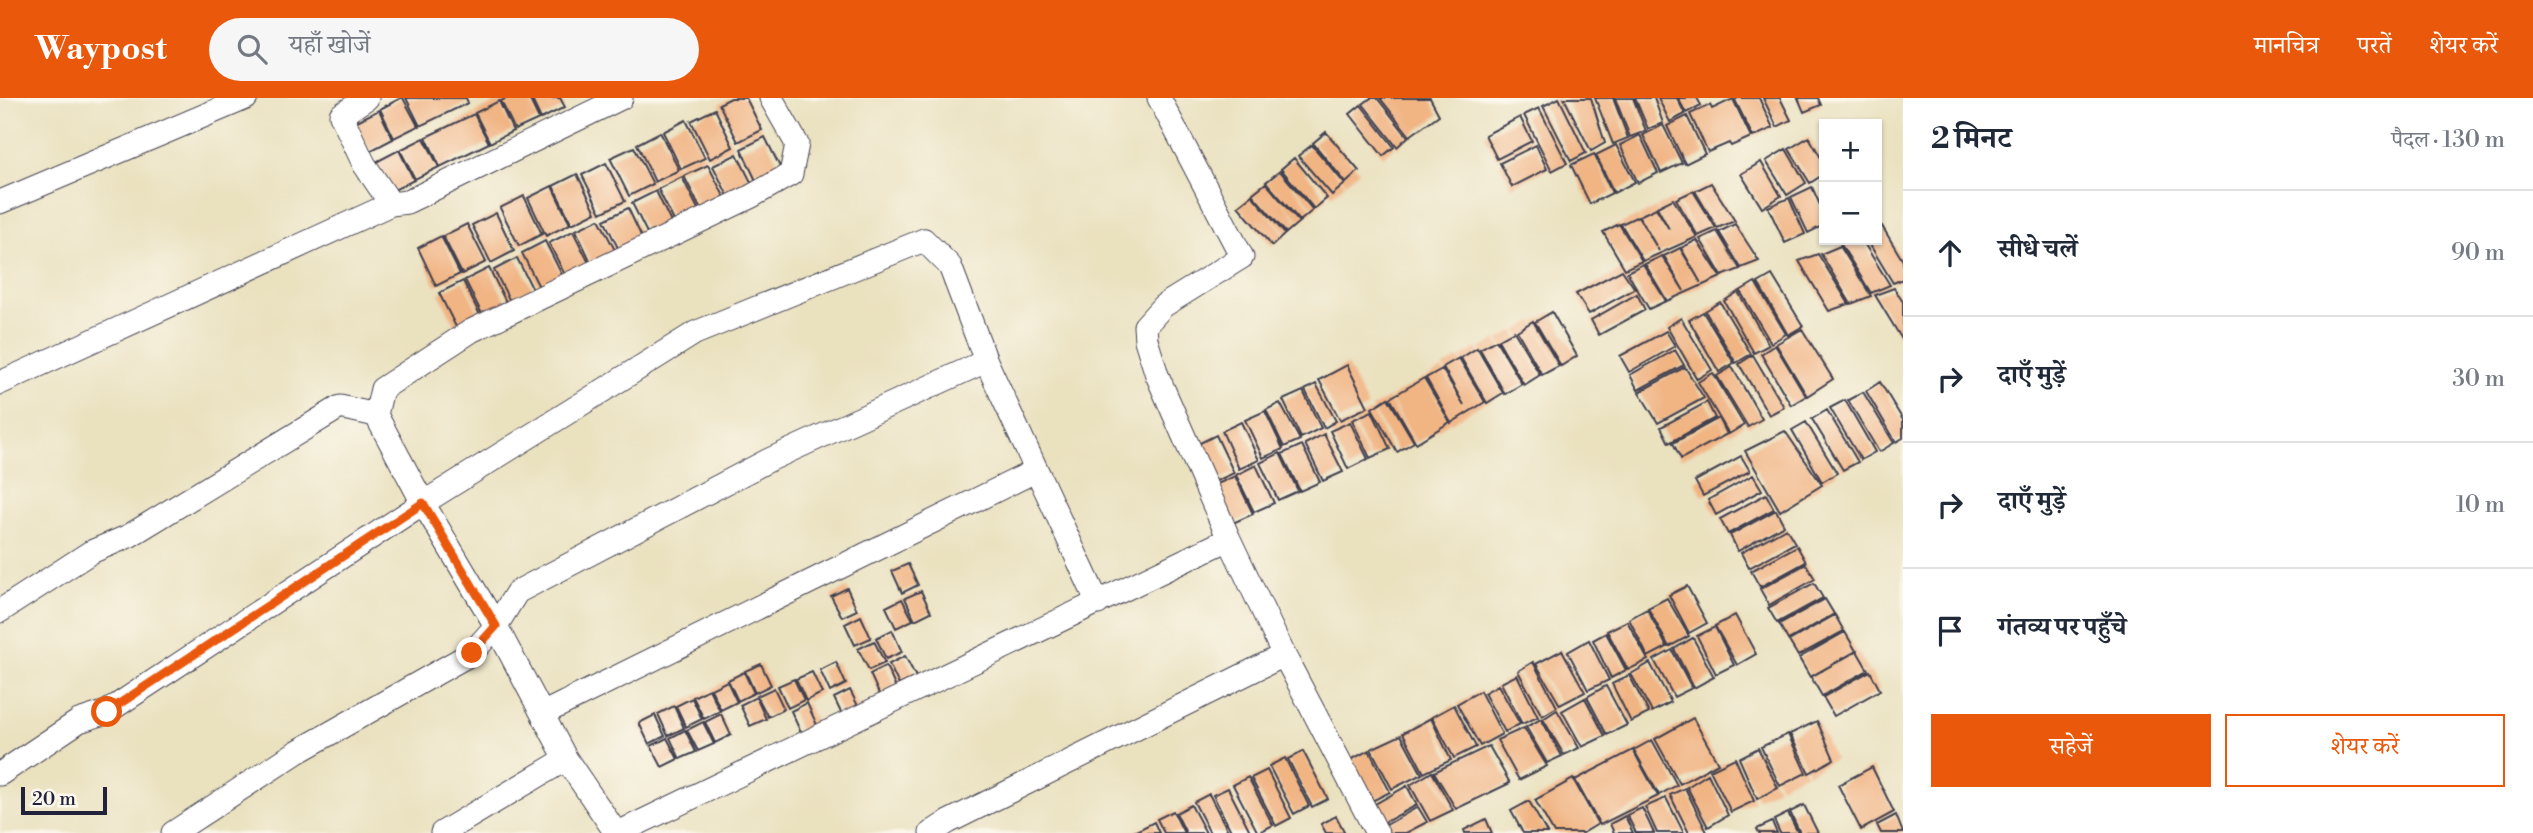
<!DOCTYPE html>
<html lang="hi">
<head>
<meta charset="utf-8">
<style>
  body { margin:0; font-family:"Libre Bodoni","Noto Serif Devanagari",serif; background:#f6f6f7; color:#1f2937 }
  .controls { position:absolute; right:21px; top:21px; display:grid; overflow:hidden; border-radius:0px; box-shadow:0 2px 5px #0004 }
  .controls button { width:63px; height:63px; display:grid; place-items:center; padding:0; border:0; border-bottom:2px solid #e0e1e3; background:#fff; color:#1f2937; font:35px sans-serif }
  .scale { position:absolute; left:21px; bottom:18px; width:86px; box-sizing:border-box; padding-left:7px; border:4px solid #22223b; border-top:0; font-size:19px; line-height:24px; white-space:nowrap; color:#22223b; -webkit-text-stroke:5px #fbf7ec; paint-order:stroke }
  .stop { position:absolute; width:21px; height:21px; margin:-16px; border:5px solid #ea580c; border-radius:50%; background:#fff }
  .stop.end { background:#ea580c; border-color:#fff; box-shadow:0 2px 7px #0008 }
  .list { margin:0; padding:0; list-style:none }
  h2 { display:flex; justify-content:space-between; align-items:center; height:91px; margin:0; padding:0 28px; font-size:30px }
  h2 small { font-size:23px; font-weight:400; color:#747a83 }
  .list li { display:grid; grid-template-columns:46px 1fr auto; gap:21px; align-items:center; box-sizing:border-box; height:126px; padding:0 28px; border-top:2px solid #e0e1e3 }
  .list b { display:block; font-size:26px; white-space:nowrap }
  .list em { font-size:23px; font-style:normal; color:#747a83 }
  .actions { display:flex; gap:14px; padding:21px 28px }
  .actions a { flex:1; padding:16px 0; border:2px solid #ea580c; border-radius:0px; text-align:center; font-size:24px; color:#ea580c }
  .actions .main { background:#ea580c; color:#fff }
  .icon { flex:none; width:38px; height:38px; fill:none; stroke:currentColor; stroke-width:2; stroke-linecap:round; stroke-linejoin:round }
  .map { position:relative; flex:none; width:1903px; height:735px; overflow:hidden }
  header { display:flex; align-items:center; gap:42px; box-sizing:border-box; height:98px; padding:0 35px; background:#ea580c; color:#fff }
  header strong { font-size:33px }
  nav { display:flex; gap:38px; margin-inline-start:auto; font-size:24px }
  .search { width:490px; height:63px; background:#f6f6f7; display:flex; align-items:center; gap:18px; box-sizing:border-box; padding:0 24px; border-radius:38px; color:#747a83; font-size:26px }
  main { display:flex }
  aside { flex:1; background:#fff }
  .map>svg:first-child { display:block }
  .building { fill:#f1b483 }
  .lines { fill:none; stroke-linecap:round; stroke-linejoin:round }
  .minor-casing { stroke:#403f4f; stroke-width:25 }
  .minor { stroke:#fff; stroke-width:23 }
  .route { stroke:#ea580c; stroke-width:9 }
</style>
</head>
<body>
<header>
<strong>Waypost</strong>
<div class="search"><svg class="icon" aria-label="search" viewBox="0 0 24 24"><circle cx="10" cy="10" r="6"/><path d="M15 15l6 6"/></svg>यहाँ खोजें</div>
<nav><a>मानचित्र</a><a>परतें</a><a>शेयर करें</a></nav>
</header>
<main>
<div class="map">
<svg width="1903" height="735" viewBox="0 0 1903 735">
  <rect width="100%" height="100%" fill="#fbf7ec"/>
  <filter id="ink" filterUnits="userSpaceOnUse"><feTurbulence type="fractalNoise" baseFrequency=".0143" numOctaves="2"/><feDisplacementMap in="SourceGraphic" scale="14" xChannelSelector="R" yChannelSelector="G"/><feConvolveMatrix kernelMatrix="1 2 1 2 8 2 1 2 1" color-interpolation-filters="sRGB"/></filter>
  <filter id="wash" filterUnits="userSpaceOnUse"><feTurbulence type="fractalNoise" baseFrequency=".00686" numOctaves="4" result="noise"/><feDisplacementMap in="SourceGraphic" scale="28" xChannelSelector="R" yChannelSelector="G"/><feGaussianBlur stdDeviation="1.57" result="paint"/><feColorMatrix in="noise" values="0 0 0 0 0 0 0 0 0 0 0 0 0 0 0 0 0 1.4 0 .05"/><feComposite in="paint" operator="in"/></filter>
  <g filter="url(#wash)">
    <rect width="100%" height="100%" fill="#eae1bf"/>
    <g id="blocks">
      <path class="building" d="M401 0H403L418 28 394 40 380 11Z
        M406 0H466L468 5 420 28Z
        M507 0H529L539 21 515 32 501 3Z
        M531 0H560L565 9 541 21Z
        M731 0H746L762 32 738 44 719 6Z
        M1371 0H1377L1408 39 1397 49 1363 6Z
        M1380 0H1430L1439 17 1410 38Z
        M1559 0 1586 55 1571 63 1543 8Z
        M1564 0H1591L1605 45 1591 53Z
        M1595 0H1613L1628 40 1613 46Z
        M1615 0H1633L1646 33 1630 39Z
        M1635 0H1654L1663 25 1648 31Z
        M1658 0H1677L1685 16 1670 24Z
        M1678 0H1697L1701 7 1686 15Z
        M1738 0H1759L1773 30 1753 39 1735 2Z
        M1763 0H1780L1791 22 1777 29Z
        M1798 0H1818L1821 7 1804 14Z
        M1733 1 1751 39 1731 48 1729 45 1708 54 1690 16 1710 7 1712 11Z
        M499 3 513 33 490 45 475 15Z
        M1361 7 1394 49 1383 58 1350 16Z
        M1539 10 1567 65 1552 73 1524 17Z
        M715 11 733 49 710 61 691 23Z
        M379 12 393 41 370 53 355 24Z
        M474 16 489 45 440 69 426 39Z
        M1687 18 1705 56 1685 66 1667 28Z
        M1520 19 1532 43 1497 61 1485 37Z
        M686 22 705 60 681 71 663 34Z
        M1663 27 1682 65 1661 75 1643 37Z
        M660 34 679 72 655 84 637 46Z
        M1326 34 1359 73 1346 85 1313 45Z
        M1640 37 1658 75 1638 85 1620 47Z
        M765 39 784 77 759 89 741 51Z
        M1809 39 1824 65V76L1810 85 1789 51Z
        M424 40 439 69 415 81 400 52Z
        M1312 47 1345 86 1332 97 1298 58Z
        M1536 47 1547 71 1512 89 1500 65Z
        M1616 47 1635 84 1614 95 1596 57Z
        M634 49 653 86 629 98 610 60Z
        M1786 51 1806 85 1787 97 1766 63Z
        M399 52 414 82 390 94 376 64Z
        M737 56 756 94 732 106 713 68Z
        M1594 56 1612 95 1590 106 1571 67Z
        M1294 60 1327 100 1314 111 1281 71Z
        M1761 64 1781 98 1762 110 1741 76Z
        M606 65 625 103 601 115 582 77Z
        M708 67 727 104 703 116 684 78Z
        M1280 73 1313 112 1300 123 1266 84Z
        M577 76 596 114 572 126 553 88Z
        M682 79 701 117 677 129 658 91Z
        M1266 85 1299 124 1286 135 1252 96Z
        M1711 85 1735 123 1717 130 1695 93Z
        M552 88 570 126 546 138 528 100Z
        M1812 89 1824 116V127L1808 135 1791 99Z
        M656 93 674 131 651 143 632 105Z
        M1693 93 1716 130 1698 138 1676 101Z
        M1252 97 1285 136 1272 148 1238 108Z
        M524 98 542 136 519 148 500 110Z
        M1789 100 1805 136 1785 145 1768 109Z
        M1673 101 1697 139 1643 163 1621 126 1638 118 1659 153 1639 118 1656 110 1669 131 1657 109Z
        M628 110 646 148 623 160 604 122Z
        M496 115 514 153 491 165 472 127Z
        M599 121 618 158 594 171 576 132Z
        M467 126 486 164 462 176 443 138Z
        M1619 126 1642 163 1625 171 1603 134Z
        M1735 126 1759 163 1741 170 1719 134Z
        M1882 128 1903 163V181L1893 185 1867 142H1877V130Z
        M573 133 592 171 568 183 549 145Z
        M1717 133 1740 171 1722 178 1700 141Z
        M441 138 460 176 436 188 418 150Z
        M1697 142 1721 179 1667 203 1645 166 1662 158 1684 193 1664 158 1680 150 1701 185 1681 150Z
        M1848 142H1862L1890 187 1871 195 1840 145Z
        M545 143 564 181 541 193 522 155Z
        M1840 148 1871 198 1851 206 1821 156Z
        M1818 156 1849 206 1829 213 1799 163Z
        M517 160 536 198 513 209 494 172Z
        M1643 166 1666 203 1649 211 1627 174Z
        M489 170 508 208 484 220 465 182Z
        M1622 172 1635 191 1589 216 1576 196Z
        M1772 177 1803 228 1788 237 1758 185Z
        M463 183 482 221 458 233 439 195Z
        M1755 184 1786 236 1771 245 1740 193Z
        M1894 190 1903 204V243L1875 197Z
        M1738 194 1769 247 1754 255 1724 203Z
        M1637 196 1645 212 1599 237 1591 222Z
        M1720 204 1751 256 1736 265 1705 213Z
        M1552 214 1577 258 1561 268 1535 224Z
        M1703 214 1734 265 1719 274 1689 222Z
        M1681 220 1712 272 1697 281 1667 229Z
        M1533 223 1559 268 1542 277 1517 233Z
        M1802 231 1833 281 1807 298 1776 246Z
        M1514 233 1540 277 1524 287 1498 242Z
        M1666 233 1675 248 1629 274 1620 258Z
        M1496 242 1522 286 1505 296 1480 251Z
        M1775 247 1806 298 1791 307 1761 256Z
        M1477 250 1503 295 1487 305 1461 260Z
        M1675 252 1684 267 1638 292 1630 277Z
        M1753 257 1784 309 1769 317 1739 266Z
        M1459 260 1485 304 1451 325 1426 280 1442 271 1464 307 1443 269Z
        M1347 267 1368 309 1340 322 1319 282Z
        M1685 269 1704 300 1658 325 1639 294Z
        M1732 269 1762 321 1748 329 1717 278Z
        M1713 275 1744 327 1729 336 1698 284Z
        M1424 280 1450 324 1416 345 1390 300Z
        M1880 284 1903 322V340L1896 344 1866 293Z
        M1316 286 1336 323 1324 330 1305 292Z
        M1303 293 1321 330 1301 340 1283 302Z
        M1863 294 1894 345 1879 354 1848 302Z
        M1388 300 1414 344 1397 354 1372 310Z
        M1845 302 1875 354 1861 362 1830 310Z
        M1707 304 1715 320 1669 345 1661 329Z
        M1280 305 1300 342 1284 349 1266 312Z
        M1827 312 1858 364 1843 372 1812 321Z
        M1265 313 1283 351 1263 360 1245 322Z
        M1372 313 1390 351 1370 360 1352 322Z
        M1719 320 1727 336 1681 361 1673 345Z
        M1241 324 1259 362 1239 371 1222 333Z
        M1350 324 1368 361 1348 371 1330 333Z
        M1806 324 1837 375 1822 384 1792 332Z
        M1785 333 1822 387 1780 413 1745 353Z
        M1324 336 1343 374 1323 383 1305 346Z
        M1216 337 1234 375 1214 384 1196 347Z
        M1302 347 1320 384 1300 393 1282 356Z
        M1280 355 1298 393 1278 402 1260 365Z
        M1741 358 1750 373 1703 398 1695 383Z
        M1256 367 1274 405 1254 414 1236 377Z
        M1753 377 1762 392 1716 417 1708 402Z
        M1235 378 1253 416 1233 425 1215 387Z
        M1766 396 1774 411 1728 436 1720 421Z
        M1776 412 1784 427 1738 453 1730 437Z
        M1786 430 1795 445 1749 470 1741 455Z
        M1797 448 1806 464 1760 489 1751 473Z
        M908 466 918 487 902 495 892 473Z
        M1806 466 1815 481 1769 507 1760 491Z
        M1814 485 1823 500 1777 525 1768 510Z
        M1687 488 1707 525 1689 535 1669 497Z
        M847 490 857 512 842 519 831 498Z
        M921 493 931 514 915 522 905 500Z
        M1667 500 1689 538 1669 549 1648 510Z
        M902 501 913 522 896 530 886 509Z
        M1825 501 1834 516 1788 542 1779 526Z
        M1647 511 1667 549 1648 559 1629 521Z
        M1735 517 1756 556 1737 567 1715 528Z
        M1835 517 1844 533 1798 558 1789 543Z
        M861 518 871 540 855 547 845 526Z
        M1627 523 1648 562 1628 572 1607 533Z
        M1715 529 1734 567 1716 576 1697 538Z
        M892 532 902 554 886 561 876 540Z
        M1845 534 1856 553 1810 579 1799 560Z
        M1606 535 1626 572 1611 580 1593 542Z
        M1693 540 1714 579 1694 590 1674 551Z
        M1589 542 1609 582 1588 592 1568 554Z
        M874 543 885 565 869 572 858 551Z
        M1562 552 1585 594 1560 607 1536 566Z
        M1672 552 1692 590 1674 599 1654 562Z
        M1857 553 1868 572 1822 598 1811 579Z
        M905 558 916 579 899 587 889 566Z
        M836 564 846 586 830 594 820 572Z
        M1533 564 1557 609 1542 618 1518 573Z
        M1650 565 1671 604 1652 614 1631 576Z
        M761 566 771 587 755 595 745 573Z
        M886 568 896 590 880 598 870 576Z
        M1870 573 1880 592 1834 618 1823 599Z
        M744 574 754 595 738 603 728 582Z
        M812 574 822 595 806 603 796 581Z
        M1517 577 1538 619 1522 626 1501 585Z
        M1629 577 1649 615 1631 624 1612 586Z
        M794 581 804 602 788 610 778 588Z
        M727 583 737 604 721 612 711 591Z
        M1498 587 1520 626 1505 634 1484 595Z
        M1606 588 1627 627 1607 637 1587 599Z
        M774 590 784 611 768 619 757 598Z
        M709 591 720 613 704 621 693 599Z
        M850 592 861 614 844 621 834 600Z
        M1480 593 1502 636 1480 648 1457 606Z
        M756 599 766 621 750 628 740 607Z
        M692 600 702 621 686 629 676 608Z
        M1585 600 1605 638 1582 649 1562 613Z
        M807 605 817 627 801 635 791 613Z
        M1454 607 1476 649 1454 660 1432 619Z
        M674 608 684 630 668 638 658 616Z
        M1557 612 1579 650 1564 657 1543 621Z
        M721 616 731 637 715 645 705 624Z
        M655 617 665 638 649 646 639 625Z
        M1431 620 1451 662 1424 675 1403 635Z
        M1693 620 1718 665 1680 686 1655 641Z
        M1541 621 1562 658 1547 665 1526 629Z
        M1817 623 1834 661 1809 675 1790 636Z
        M703 624 714 646 698 653 687 632Z
        M1524 630 1547 668 1519 682 1497 642Z
        M685 632 696 654 680 661 670 640Z
        M1788 636 1806 675 1780 688 1761 649Z
        M1401 637 1422 676 1392 691 1371 651Z
        M667 640 678 661 662 669 651 648Z
        M1652 642 1677 687 1659 697 1634 652Z
        M1489 648 1510 685 1456 711 1434 674Z
        M1758 650 1778 690 1757 701 1739 660Z
        M1369 652 1390 694 1366 706 1345 665Z
        M1633 652 1658 698 1600 727 1575 682Z
        M1303 653 1328 701 1312 709 1288 661Z
        M1285 660 1309 708 1294 716 1269 668Z
        M1735 660 1754 703 1731 714 1710 672Z
        M1872 669 1894 714 1861 732 1838 687Z
        M1267 672 1291 720 1276 728 1251 680Z
        M1432 674 1453 712 1430 723 1410 687Z
        M1708 676 1728 717 1708 729 1687 689Z
        M1248 679 1273 727 1258 735 1233 687Z
        M1573 681 1598 726 1583 735H1554L1535 702Z
        M1407 688 1417 707 1380 727 1370 709Z
        M1228 690 1251 735H1232L1213 697Z
        M1685 690 1707 734 1705 735H1689L1670 697Z
        M1209 696 1229 735H1210L1194 704Z
        M1666 700 1684 735H1657L1645 709Z
        M1529 703 1547 735H1523L1511 713Z
        M1191 707 1206 735H1186L1176 715Z
        M1804 707 1818 735H1800L1790 714Z
        M1418 709 1427 724 1406 735H1384L1381 730Z
        M1642 710 1654 735H1636L1627 717Z
        M1173 713 1184 735H1164L1157 721Z
        M1788 715 1798 735H1780L1774 722Z
        M1896 717 1903 735H1881L1877 727Z
        M1336 718 1345 735H1326L1321 726Z
        M1625 718 1633 735H1614L1610 726Z
        M1486 721 1492 735H1465L1464 732Z
        M1154 724 1159 735H1132Z
        M1772 724 1777 735H1759L1757 731Z"/>
    </g>
  </g>
  <g filter="url(#ink)">
    <use href="#blocks" fill-opacity="0" stroke="#403f4f" stroke-width="2"/>
    <g class="lines">
      <g class="minor-casing">
        <path id="minor" d="M367 0 341 17 364 66 391 106
          M1159 0 1242 159 1163 208 1145 228 1146 242 1157 277 1229 441 1284 557 1377 735
          M0 104 246 0
          M0 285 391 106 407 104 621 0
          M0 513 91 454 129 438 340 309 376 317
          M544 615 1035 373
          M0 676 79 623 107 614 423 405 695 235 924 142 950 168 986 263 1098 505
          M173 735 297 654 472 555 496 528 517 494 769 362 986 263
          M442 735 566 661
          M616 735 566 661 496 528 423 405 376 317 382 291 471 233 750 99 791 76 797 46 771 0
          M618 735 1229 441
          M931 735 948 724 1284 557"/>
      </g>
      <use href="#minor" class="minor"/>
    </g>
  </g>
  <g class="lines" filter="url(#ink)">
    <path class="route" d="M107 614 423 405 496 528 472 555"/>
  </g>
</svg>
<div class="controls">
<button>+</button>
<button>−</button>
</div>
<div class="scale">20 m</div>
<div class="stop" style="left:107px;top:614px"></div>
<div class="stop end" style="left:472px;top:555px"></div>
</div>
<aside>
<h2>2 मिनट<small>पैदल · 130 m</small></h2>
<ul class="list">
<li><svg class="icon" aria-label="ahead" viewBox="0 0 24 24"><path d="M12 20V5M6 11l6-6 6 6"/></svg><div><b>सीधे चलें</b></div><em>90 m</em></li>
<li><svg class="icon" aria-label="right" viewBox="0 0 24 24"><path d="M7 20v-9h11M14 6l5 5-5 5"/></svg><div><b>दाएँ मुड़ें</b></div><em>30 m</em></li>
<li><svg class="icon" aria-label="right" viewBox="0 0 24 24"><path d="M7 20v-9h11M14 6l5 5-5 5"/></svg><div><b>दाएँ मुड़ें</b></div><em>10 m</em></li>
<li><svg class="icon" aria-label="arrive" viewBox="0 0 24 24"><path d="M6 21V4h12l-3 4 3 4H6"/></svg><div><b>गंतव्य पर पहुँचे</b></div></li>
</ul>
<div class="actions"><a class="main">सहेजें</a><a>शेयर करें</a></div>
</aside>
</main>
</body>
</html>
